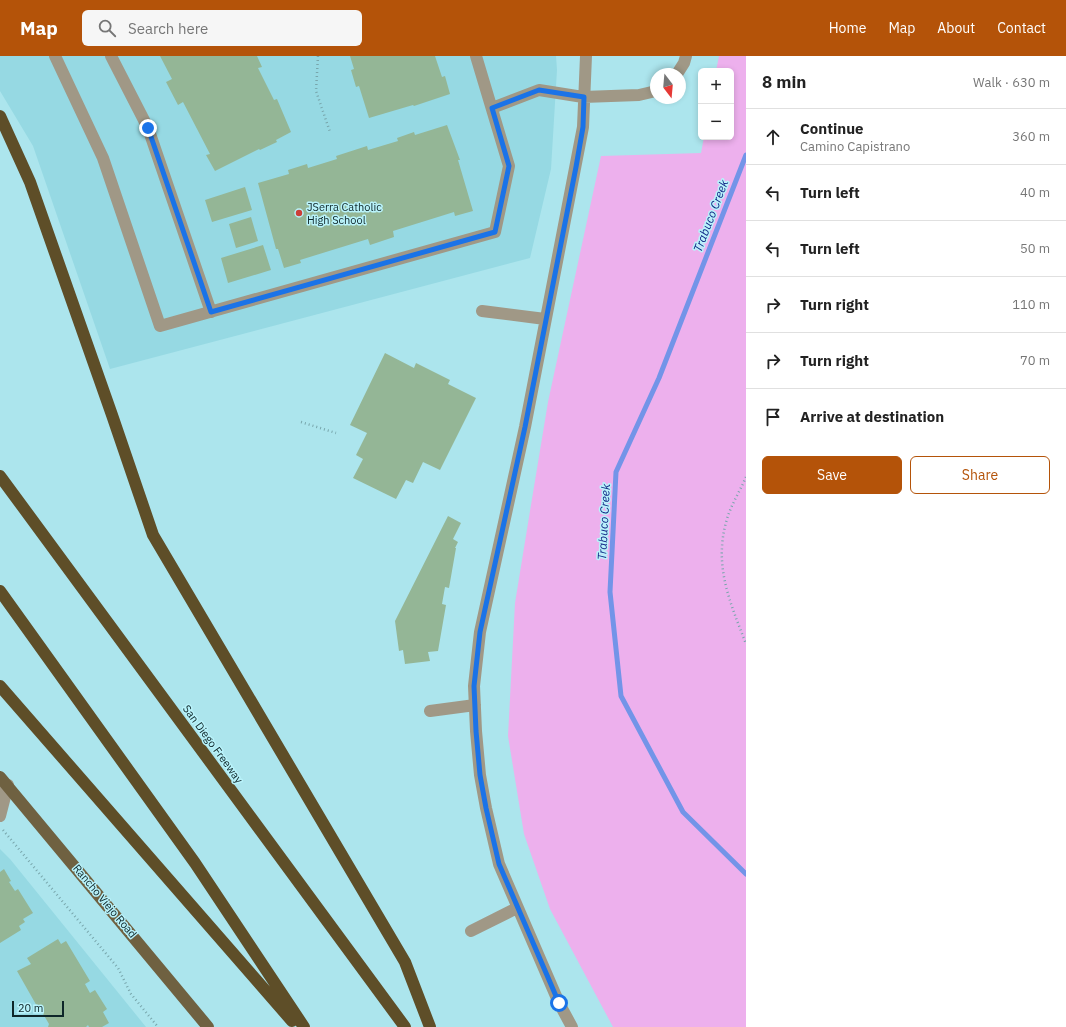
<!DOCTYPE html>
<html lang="en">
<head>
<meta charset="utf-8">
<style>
  body { margin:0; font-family:"IBM Plex Sans",sans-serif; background:#f6f6f6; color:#222 }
  .controls { position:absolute; right:12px; top:12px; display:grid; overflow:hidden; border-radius:6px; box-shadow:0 2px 6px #0003 }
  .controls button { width:36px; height:36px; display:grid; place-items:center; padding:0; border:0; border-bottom:1px solid #e0e0e0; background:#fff; color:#222; font:20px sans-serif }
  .compass { position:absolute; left:650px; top:12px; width:36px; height:36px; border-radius:50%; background:#fff; box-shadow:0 2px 6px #0003; rotate:164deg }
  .scale { position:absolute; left:12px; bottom:10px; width:52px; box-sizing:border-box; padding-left:4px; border:2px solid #0e2629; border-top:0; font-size:11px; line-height:14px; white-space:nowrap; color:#0e2629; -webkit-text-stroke:3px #b9f3fb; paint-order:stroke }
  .stop { position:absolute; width:12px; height:12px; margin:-9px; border:3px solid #1a73e8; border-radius:50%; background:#fff }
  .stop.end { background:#1a73e8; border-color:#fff; box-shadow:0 1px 4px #0008 }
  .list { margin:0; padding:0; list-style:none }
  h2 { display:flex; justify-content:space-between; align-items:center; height:52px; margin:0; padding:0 16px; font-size:17px }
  h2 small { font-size:13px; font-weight:400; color:#767676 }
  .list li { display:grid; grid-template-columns:26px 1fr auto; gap:12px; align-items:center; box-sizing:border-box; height:56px; padding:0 16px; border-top:1px solid #e0e0e0 }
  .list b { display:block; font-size:15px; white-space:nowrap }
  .list p { margin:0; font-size:13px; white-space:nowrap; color:#767676 }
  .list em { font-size:13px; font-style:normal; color:#767676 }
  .actions { display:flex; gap:8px; padding:12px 16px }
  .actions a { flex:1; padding:9px 0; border:1px solid #b45309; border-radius:6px; text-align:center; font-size:14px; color:#b45309 }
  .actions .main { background:#b45309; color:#fff }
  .icon { flex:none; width:22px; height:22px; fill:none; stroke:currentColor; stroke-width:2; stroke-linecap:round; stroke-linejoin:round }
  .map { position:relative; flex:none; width:746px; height:971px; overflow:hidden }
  header { display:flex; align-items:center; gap:24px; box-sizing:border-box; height:56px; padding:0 20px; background:#b45309; color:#fff }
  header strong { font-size:19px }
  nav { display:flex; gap:22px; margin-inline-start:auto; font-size:14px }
  .search { width:280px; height:36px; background:#f6f6f6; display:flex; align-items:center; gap:10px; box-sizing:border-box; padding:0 14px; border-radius:6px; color:#767676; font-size:15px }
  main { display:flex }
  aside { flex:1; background:#fff }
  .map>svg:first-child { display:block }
  .built { fill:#96d9e3 }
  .green { fill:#edb0ed }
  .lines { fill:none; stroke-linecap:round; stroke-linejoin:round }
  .stream { stroke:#7394e8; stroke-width:5 }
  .building { fill:#94b696 }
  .path { stroke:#78a6ac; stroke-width:2.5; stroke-dasharray:1 3; stroke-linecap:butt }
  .minor { stroke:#a09886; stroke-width:12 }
  .major { stroke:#6f6141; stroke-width:12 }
  .highway { stroke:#5e4e28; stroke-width:12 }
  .route { stroke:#1a73e8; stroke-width:5 }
  .poi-dot { fill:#cc3e38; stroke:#b9f3fb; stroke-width:1.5 }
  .labels { text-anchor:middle; stroke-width:3; stroke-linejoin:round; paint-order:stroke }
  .poi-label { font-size:11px; fill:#0e2629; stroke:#b9f3fb; text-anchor:start }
  .street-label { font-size:11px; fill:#0e2629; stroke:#b9f3fb }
  .water-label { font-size:12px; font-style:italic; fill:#112585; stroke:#b9f3fb }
</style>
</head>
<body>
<header>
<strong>Map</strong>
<div class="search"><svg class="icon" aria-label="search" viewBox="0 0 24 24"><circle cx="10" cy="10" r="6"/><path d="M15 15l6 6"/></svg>Search here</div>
<nav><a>Home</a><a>Map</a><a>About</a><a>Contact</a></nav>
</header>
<main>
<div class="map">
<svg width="746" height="971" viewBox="0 0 746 971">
  <rect width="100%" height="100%" fill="#ace5ed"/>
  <path class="built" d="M0 0H556L557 14 551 113 530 202 110 313 33 90 0 35Z
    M0 793 10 803 146 971H0Z"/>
  <path class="green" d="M719 0H746V971H613L550 853 524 778 508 680 515 547 530 455 548 346 601 100 701 97 704 81H731V15H716Z"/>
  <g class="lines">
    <path class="stream" d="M746 99 659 322 616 416 610 536 621 640 683 756 746 818"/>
  </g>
  <path class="building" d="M160 0H257L262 11 258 12 274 44 277 43 291 76 276 84 277 86 260 94 259 93 215 115 206 99 210 98 183 46 178 49 166 26 172 23Z
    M350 0H435L442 21 445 20 450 38 414 50 413 49 369 62 359 30 356 31 351 14 354 13Z
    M447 69 460 104H458L473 155 455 160 454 156 393 175 394 181 370 189 368 183 300 204 301 207 284 212 278 193H276L258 127 289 118 288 114 307 108 308 112 337 103 336 100 367 90 368 94 398 85 397 82 414 76 415 79Z
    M245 131 252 154 212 166 205 144Z
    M251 161 258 185 236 192 229 168Z
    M263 189 271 214 228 227 221 202Z
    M385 297 414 312 416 307 450 324 448 328 476 342 440 414 423 406 413 427 406 424 396 443 353 422 363 403 356 399 367 377 350 369Z
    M448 460 461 467 453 483 458 486 455 492H456L449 532 445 531 442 548 446 549 438 595 428 596 430 605 405 608 403 594 399 595 395 565Z
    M4 813 11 825 9 826 15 835 18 833 33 857 23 863 25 866 19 870 21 874 0 887V816Z
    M58 883 61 888 66 885 90 925 85 928 90 937 95 934 107 953 103 956 109 967 102 971H89L88 969 86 971H48L49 968 39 951 38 952 17 915 31 908 27 902Z"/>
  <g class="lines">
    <path class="path" d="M318 0 316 35 330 76
      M301 366 336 377
      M746 421C740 435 731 449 727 463 713 509 730 546 746 588
      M3 774 118 912 131 938 158 971"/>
    <path class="minor" d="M55 0 103 102 160 270 495 176 509 110 476 0
      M111 0 148 72 211 256
      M677 18 684 7 686 0
      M492 52 539 34 583 41 639 39 656 35
      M482 255 545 263
      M430 655 475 649
      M0 731 8 729 0 760
      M471 875 517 852
      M572 971 559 947 499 808 486 752 480 719 476 675 474 630 480 576 525 371 583 71 586 0"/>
    <path class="major" d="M0 721 208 971"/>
    <path class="highway" d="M0 60 30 126 112 359 153 479 405 906 430 971
      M0 420 405 971
      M0 535 195 807 304 971
      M0 630 292 965"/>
  </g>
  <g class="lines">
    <path class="route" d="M148 72 211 256 495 176 509 110 492 52 539 34 584 41 583 71 576 111 525 371 480 576 474 630 476 675 480 719 486 752 499 808 559 947"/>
  </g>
  <circle class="poi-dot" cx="299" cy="157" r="4"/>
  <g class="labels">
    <g class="poi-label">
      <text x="307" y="155">JSerra Catholic<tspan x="307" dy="13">High School</tspan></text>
    </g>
    <g class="street-label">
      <text transform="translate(213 688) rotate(54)" y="4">San Diego Freeway</text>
      <text transform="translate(105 845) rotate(50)" y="4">Rancho Viejo Road</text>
    </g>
    <g class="water-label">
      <text transform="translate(711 160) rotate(-69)" y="4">Trabuco Creek</text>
      <text transform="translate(604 466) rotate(-87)" y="4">Trabuco Creek</text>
    </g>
  </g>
</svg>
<div class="controls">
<button>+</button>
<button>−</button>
</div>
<svg class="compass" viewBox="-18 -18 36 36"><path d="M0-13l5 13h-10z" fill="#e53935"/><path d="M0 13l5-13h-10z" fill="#767676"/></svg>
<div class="scale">20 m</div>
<div class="stop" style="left:559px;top:947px"></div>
<div class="stop end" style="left:148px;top:72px"></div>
</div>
<aside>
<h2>8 min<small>Walk · 630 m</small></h2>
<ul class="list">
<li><svg class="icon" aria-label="ahead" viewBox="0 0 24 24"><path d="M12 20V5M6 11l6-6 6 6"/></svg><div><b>Continue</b><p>Camino Capistrano</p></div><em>360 m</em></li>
<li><svg class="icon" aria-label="left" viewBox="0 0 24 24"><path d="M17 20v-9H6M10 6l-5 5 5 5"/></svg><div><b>Turn left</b></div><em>40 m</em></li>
<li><svg class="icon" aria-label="left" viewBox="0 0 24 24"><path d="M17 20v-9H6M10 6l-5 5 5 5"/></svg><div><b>Turn left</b></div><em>50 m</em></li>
<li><svg class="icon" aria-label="right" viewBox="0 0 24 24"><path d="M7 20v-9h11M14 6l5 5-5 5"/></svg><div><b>Turn right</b></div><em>110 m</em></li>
<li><svg class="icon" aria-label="right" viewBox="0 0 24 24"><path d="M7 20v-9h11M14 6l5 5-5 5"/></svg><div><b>Turn right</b></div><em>70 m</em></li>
<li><svg class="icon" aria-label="arrive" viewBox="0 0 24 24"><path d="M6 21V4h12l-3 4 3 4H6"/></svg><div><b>Arrive at destination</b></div></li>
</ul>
<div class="actions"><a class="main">Save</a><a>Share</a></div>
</aside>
</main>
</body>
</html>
